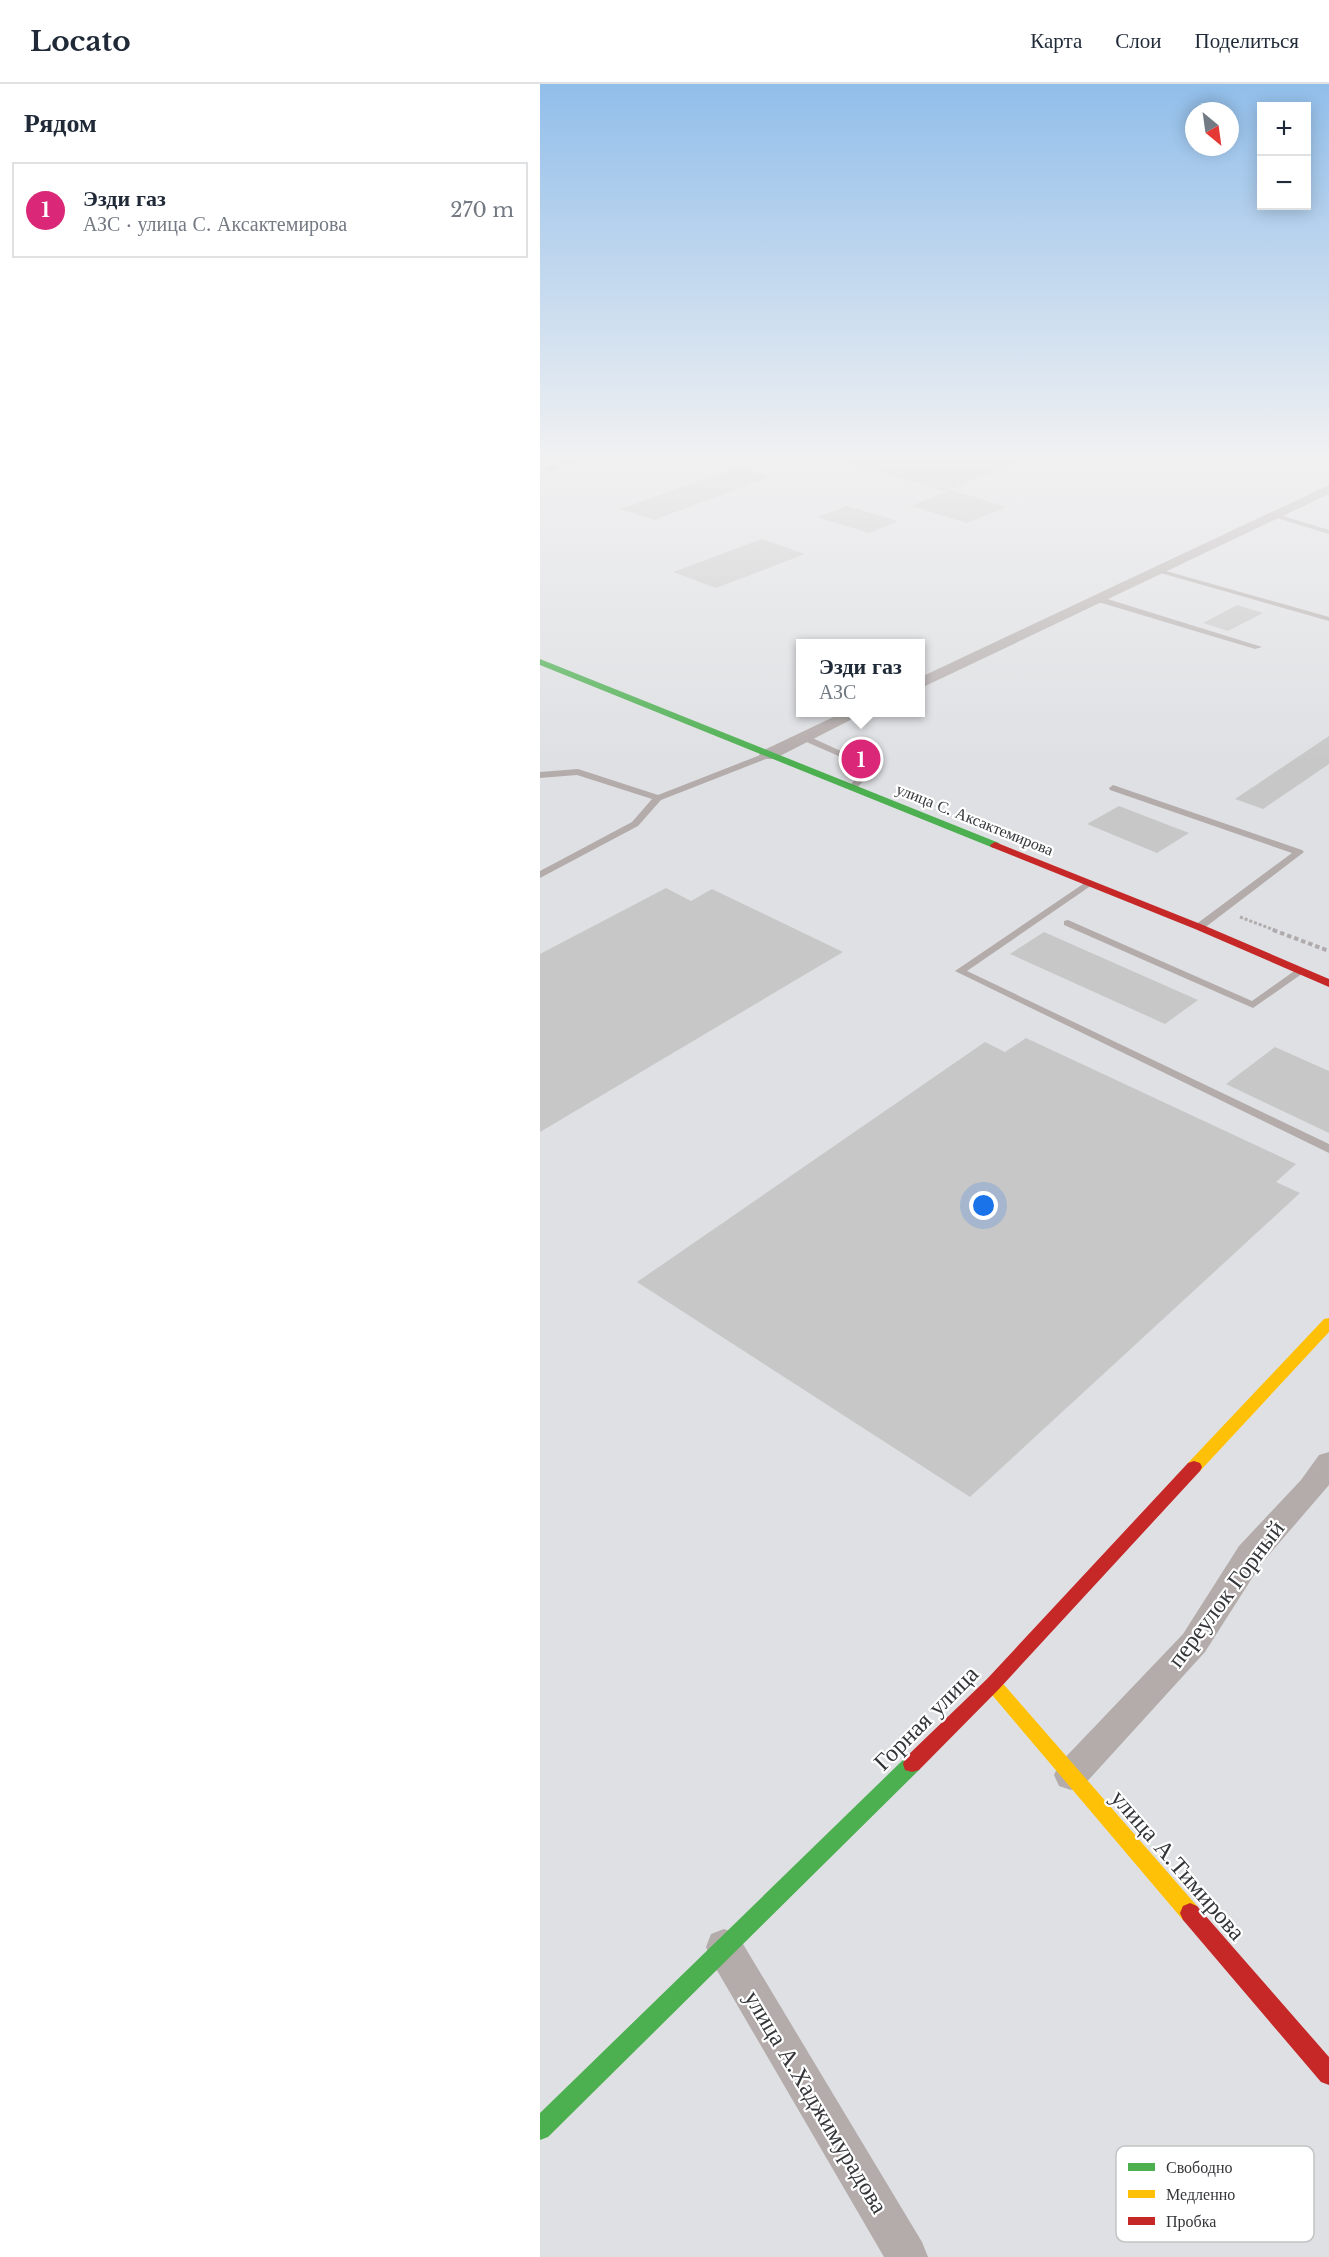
<!DOCTYPE html>
<html lang="ru">
<head>
<meta charset="utf-8">
<style>
  body { margin:0; font-family:"Libre Baskerville",serif; background:#f2f2f3; color:#1f2937 }
  .controls { position:absolute; right:18px; top:18px; display:grid; overflow:hidden; border-radius:0px; box-shadow:0 3px 15px #0003 }
  .controls button { width:54px; height:54px; display:grid; place-items:center; padding:0; border:0; border-bottom:2px solid #e0e1e3; background:#fff; color:#1f2937; font:30px sans-serif }
  .compass { position:absolute; left:645px; top:18px; width:54px; height:54px; border-radius:50%; background:#fff; box-shadow:0 3px 15px #0003; rotate:151deg }
  .you { position:absolute; left:444px; top:1122px; width:21px; height:21px; margin:-15px; border:4px solid #fff; border-radius:50%; background:#1a73e8; box-shadow:0 0 0 9px #1a73e833 }
  .badge { display:grid; place-items:center; width:39px; height:39px; border-radius:50%; background:#db2777; color:#fff; font-size:20px; font-weight:700 }
  .pin { position:absolute; translate:-50% -50%; border:3px solid #fff; box-shadow:0 2px 6px #0006 }
  .popup { position:absolute; left:256px; top:555px; width:129px; height:78px; box-sizing:border-box; display:grid; place-content:center; border-radius:0px; background:#fff; filter:drop-shadow(0 2px 4px #0005); font-size:20px; white-space:nowrap; color:#747a83 }
  .popup b { font-size:22px; color:#1f2937 }
  .popup::after { content:''; position:absolute; left:50%; top:100%; margin-left:-12px; border:12px solid transparent; border-top-color:#fff }
  .list { margin:0; padding:0; list-style:none }
  h2 { display:flex; justify-content:space-between; align-items:center; height:78px; margin:0; padding:0 24px; font-size:26px }
  h2 small { font-size:20px; font-weight:400; color:#747a83 }
  .list li { display:grid; grid-template-columns:39px 1fr auto; gap:18px; align-items:center; box-sizing:border-box; height:96px; margin:0 12px 12px; padding:0 12px; border:2px solid #e0e1e3; border-radius:0px }
  .list b { display:block; font-size:22px; white-space:nowrap }
  .list p { margin:0; font-size:20px; white-space:nowrap; color:#747a83 }
  .list em { font-size:20px; font-style:normal; color:#747a83 }
  .map { position:relative; flex:none; width:789px; height:2173px; overflow:hidden }
  header { display:flex; align-items:center; gap:36px; box-sizing:border-box; height:84px; padding:0 30px; background:#fff; border-bottom:2px solid #e0e1e3 }
  header strong { font-size:28px }
  nav { display:flex; gap:33px; margin-inline-start:auto; font-size:21px }
  main { display:flex }
  aside { flex:1; background:#fff }
  .map>svg:first-child { display:block }
  .building { fill:#c8c7c8 }
  .lines { fill:none; stroke-linecap:round; stroke-linejoin:round }
  .path-far1 { stroke:#b0abac; stroke-width:3; stroke-dasharray:3 2; stroke-linecap:butt }
  .path { stroke:#b0abac; stroke-width:4; stroke-dasharray:4.5 3; stroke-linecap:butt }
  .lane { fill:#b4acab; fill-rule:evenodd }
  .street { fill:#b4acab; fill-rule:evenodd }
  .fast { fill:#4caf50; fill-rule:evenodd }
  .slow { fill:#ffc107; fill-rule:evenodd }
  .jam { fill:#c62828; fill-rule:evenodd }
  .rail-casing { stroke:#aca8a8; stroke-width:4 }
  .rail { stroke:#fff; stroke-width:2; stroke-dasharray:8; stroke-linecap:butt }
  .labels { text-anchor:middle; stroke-width:4.5; stroke-linejoin:round; paint-order:stroke }
  .far-street-label { font-size:16px; fill:#353639; stroke:#fff }
  .near-street-label { font-size:24px; fill:#353639; stroke:#fff }
  .key { fill:#fff; stroke:#c2c3c4; stroke-width:1.5 }
  .key-label { font-size:16px; fill:#353639 }
</style>
</head>
<body>
<header>
<strong>Locato</strong>
<nav><a>Карта</a><a>Слои</a><a>Поделиться</a></nav>
</header>
<main>
<aside>
<h2>Рядом<small></small></h2>
<ul class="list">
<li><span class="badge">1</span><div><b>Эзди газ</b><p>АЗС · улица С. Аксактемирова</p></div><em>270 m</em></li>
</ul>
</aside>
<div class="map">
<svg width="789" height="2173" viewBox="0 0 789 2173">
  <rect width="100%" height="100%" fill="#dfe0e3"/>
  <path class="building" d="M308 374H486L487 375 405 407 308 380Z
    M199 383 233 392 114 436 80 425Z
    M410 406 467 423 427 439 371 422Z
    M307 422 358 437 329 449 277 433Z
    M222 455 265 470 176 504 133 488Z
    M697 521 723 529 688 547 663 539Z
    M789 652V680L723 725 695 715Z
    M579 722 649 749 617 769 547 740Z
    M126 804 151 817 172 805 303 868 0 1048V870Z
    M504 848 658 916 625 940 470 870Z
    M486 954 756 1080 736 1098 760 1109 430 1413 97 1198 445 958 465 968Z
    M735 963 789 987V1049L686 1000Z"/>
  <g class="lines">
    <path class="path-far1" d="M700 833 737 847"/>
    <path class="path" d="M733 846 789 867"/>
    <path class="lane" d="M736 430 789 446V450L734 433 733 432Z
      M619 485 789 533V537L617 488 615 487Z
      M555 513H561L722 563 715 565 555 517Z
      M262 652H268L336 683 315 706H309V702L326 684 262 656Z
      M228 668 232 671 231 673 121 716 98 742 0 794V787L92 738 112 715 37 691 0 694V688L38 685 118 711Z
      M573 701 762 766 764 768 663 845H655V841L752 769 570 706 569 704Z
      M549 796 552 797V801L427 887 789 1060V1069L415 887Z
      M528 836 712 917 757 885 761 884 766 887 713 924 524 841V837Z"/>
    <path class="street" d="M789 401V410L381 604V593Z
      M304 628H326L234 675H222L219 671 222 667Z
      M789 1368V1401L721 1480 665 1568 543 1702 531 1706 519 1702 514 1691 519 1680 643 1550 699 1462 761 1396 779 1371Z
      M184 1845 197 1850 382 2158 388 2173H344L171 1876 166 1863 171 1850Z"/>
    <path class="fast" d="M0 575 459 759 460 761 455 764 451 763 0 581Z
      M372 1672 379 1674 381 1680 379 1686 8 2053 0 2056V2029L365 1674Z"/>
    <path class="slow" d="M789 1234V1248L660 1387 654 1389 648 1387 646 1383 648 1379 784 1235Z
      M453 1592 459 1595 657 1822 660 1829 657 1836 650 1839 643 1836 447 1605 444 1600 447 1595Z"/>
    <path class="jam" d="M455 758 663 841 789 895V903L655 845 451 763 450 761Z
      M654 1377 660 1379 662 1383 660 1387 459 1605 379 1686 372 1688 365 1686 363 1680 365 1674 447 1595 648 1379Z
      M650 1819 657 1822 789 1973V2001L781 1998 643 1836 640 1829 643 1822Z"/>
    <g class="rail-casing">
      <path id="rail" d="M0 388 40 374"/>
    </g>
    <use href="#rail" class="rail"/>
  </g>
  <linearGradient id="sky" x2="0" y2="1"><stop stop-color="#91beea"/><stop offset="0.55" stop-color="#f1f1f2"/><stop offset="1" stop-color="#f1f1f2" stop-opacity="0"/></linearGradient>
  <rect width="789" height="678" fill="url(#sky)"/>
  <g class="labels">
    <g class="far-street-label">
      <text transform="translate(435 735) rotate(22)" y="6">улица С. Аксактемирова</text>
    </g>
    <g class="near-street-label">
      <text transform="translate(686 1510) rotate(-53)" y="8">переулок Горный</text>
      <text transform="translate(386 1634) rotate(-45)" y="8">Горная улица</text>
      <text transform="translate(638 1781) rotate(49)" y="8">улица А.Тимирова</text>
      <text transform="translate(276 2018) rotate(59)" y="8">улица А.Хаджимурадова</text>
    </g>
  </g>
  <rect x="576" y="2062" width="198" height="96" rx="9" class="key"/>
  <rect x="588" y="2079" width="27" height="8" fill="#4caf50"/>
  <rect x="588" y="2106" width="27" height="8" fill="#ffc107"/>
  <rect x="588" y="2133" width="27" height="8" fill="#c62828"/>
  <g class="key-label">
    <text x="626" y="2089">Свободно</text>
    <text x="626" y="2116">Медленно</text>
    <text x="626" y="2143">Пробка</text>
  </g>
</svg>
<div class="controls">
<button>+</button>
<button>−</button>
</div>
<svg class="compass" viewBox="-18 -18 36 36"><path d="M0-13l5 13h-10z" fill="#e53935"/><path d="M0 13l5-13h-10z" fill="#747a83"/></svg>
<div class="you"></div>
<div class="pin badge" style="left:321px;top:675px">1</div>
<div class="popup"><b>Эзди газ</b>АЗС</div>
</div>
</main>
</body>
</html>
